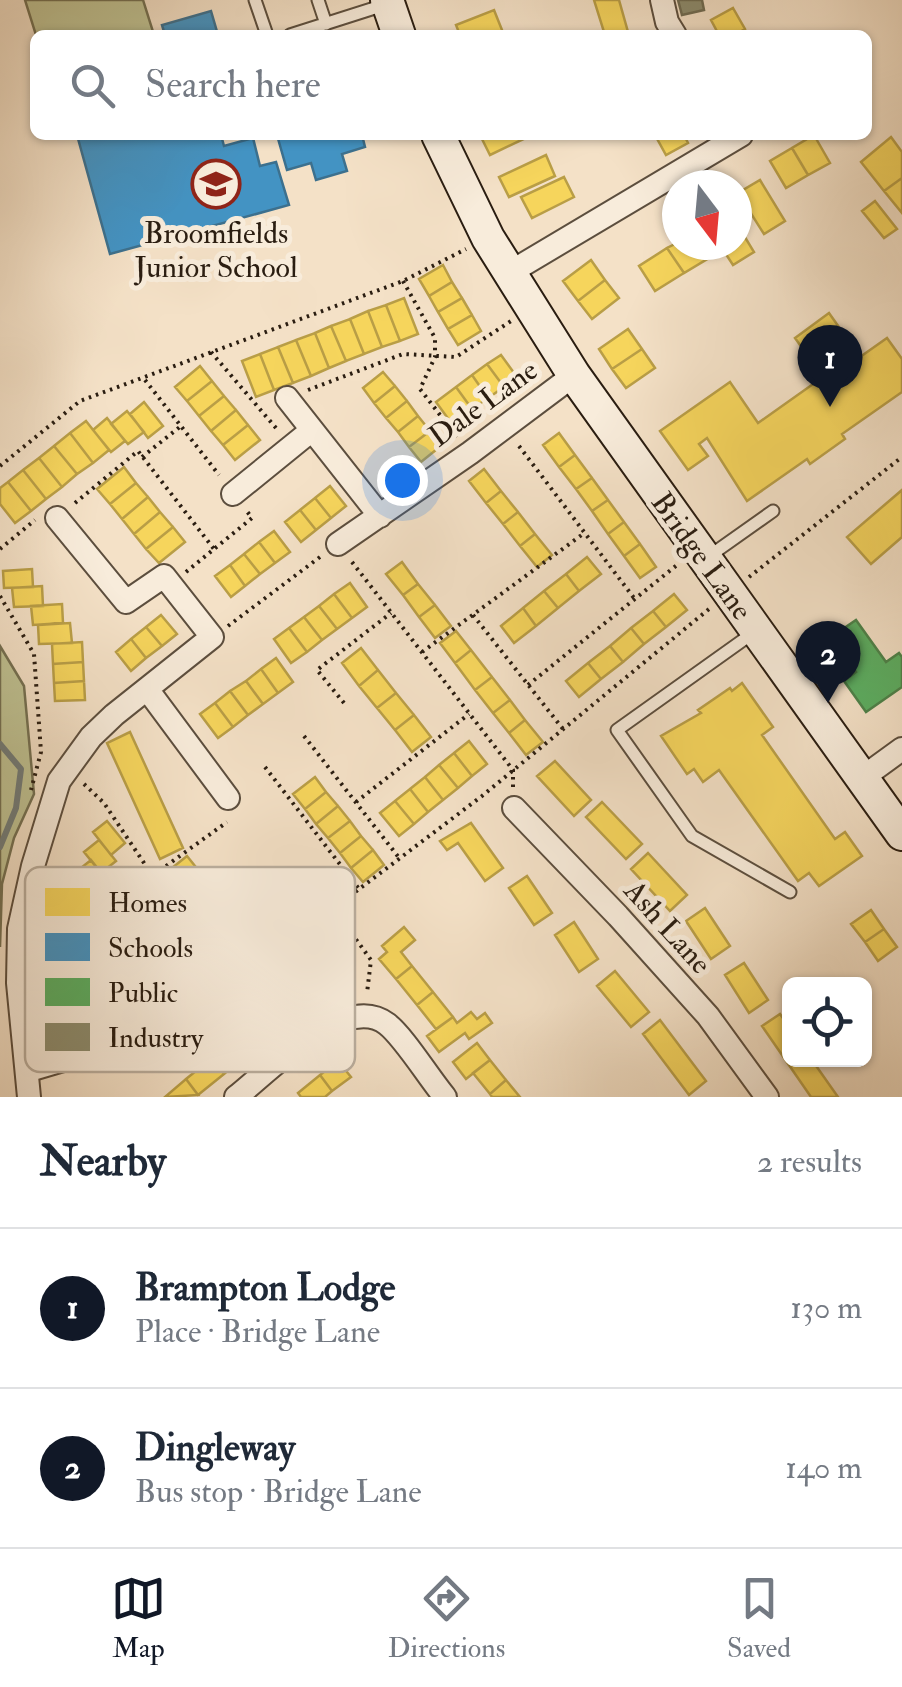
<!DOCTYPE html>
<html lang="en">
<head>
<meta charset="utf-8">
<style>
  body { margin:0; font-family:"IM FELL Double Pica",serif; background:#f6f6f7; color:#1f2937 }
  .controls { position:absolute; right:30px; bottom:30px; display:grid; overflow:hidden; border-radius:15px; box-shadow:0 2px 8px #0004 }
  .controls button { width:90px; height:90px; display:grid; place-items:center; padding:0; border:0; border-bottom:2px solid #e0e1e3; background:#fff; color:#1f2937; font:50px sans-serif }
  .compass { position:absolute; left:662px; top:170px; width:90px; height:90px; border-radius:50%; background:#fff; box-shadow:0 2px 8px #0004; rotate:164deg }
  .you { position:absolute; left:402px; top:480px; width:35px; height:35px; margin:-25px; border:8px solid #fff; border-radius:50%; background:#1a73e8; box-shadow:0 0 0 15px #1a73e833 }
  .badge { display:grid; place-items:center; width:65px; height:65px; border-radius:50%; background:#111827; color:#fff; font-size:32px; font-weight:700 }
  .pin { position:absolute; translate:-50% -82px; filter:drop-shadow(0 2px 5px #0008) }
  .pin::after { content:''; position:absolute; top:52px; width:35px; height:30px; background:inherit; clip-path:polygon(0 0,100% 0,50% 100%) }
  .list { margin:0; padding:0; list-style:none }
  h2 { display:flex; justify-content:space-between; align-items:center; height:130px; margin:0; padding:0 40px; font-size:42px }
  h2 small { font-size:32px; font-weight:400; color:#747a83 }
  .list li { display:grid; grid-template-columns:65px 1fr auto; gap:30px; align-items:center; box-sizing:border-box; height:160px; padding:0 40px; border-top:2px solid #e0e1e3 }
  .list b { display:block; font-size:38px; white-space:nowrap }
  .list p { margin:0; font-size:32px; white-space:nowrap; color:#747a83 }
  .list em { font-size:32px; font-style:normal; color:#747a83 }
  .icon { flex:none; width:55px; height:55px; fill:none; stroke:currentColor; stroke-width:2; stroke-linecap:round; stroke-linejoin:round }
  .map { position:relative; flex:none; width:902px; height:1097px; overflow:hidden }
  .search { position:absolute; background:#fff; box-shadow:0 2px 8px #0004; left:30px; right:30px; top:30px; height:110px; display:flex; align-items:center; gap:25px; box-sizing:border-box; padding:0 35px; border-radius:15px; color:#747a83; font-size:38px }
  .sheet { height:450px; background:#fff }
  nav { display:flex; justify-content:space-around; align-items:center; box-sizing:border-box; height:140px; border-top:2px solid #e0e1e3; background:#fff; font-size:28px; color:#747a83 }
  nav a { display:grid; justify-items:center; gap:5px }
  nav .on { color:#111827 }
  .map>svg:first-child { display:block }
  .green { fill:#bfc293; stroke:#747052; stroke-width:2.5 }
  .homes { fill:#f6d55c; stroke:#b99e46; stroke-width:2.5 }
  .schools { fill:#4393c3; stroke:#3c708e; stroke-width:2.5 }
  .public { fill:#5aae61; stroke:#4c8249; stroke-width:2.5 }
  .industry { fill:#8c8c6e; stroke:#6f6b52; stroke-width:2.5 }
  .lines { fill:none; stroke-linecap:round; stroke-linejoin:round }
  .stream { stroke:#717c79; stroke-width:6 }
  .lane-casing { stroke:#5c4e3e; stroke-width:15 }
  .street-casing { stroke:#5c4e3e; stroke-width:26 }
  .secondary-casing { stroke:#2a1d11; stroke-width:36 }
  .path { stroke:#2a1d11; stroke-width:4; stroke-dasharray:2.5 5; stroke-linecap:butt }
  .lane { stroke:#f8ecdb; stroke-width:11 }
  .street { stroke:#f8ecdb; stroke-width:22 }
  .secondary { stroke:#f8ecdb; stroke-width:32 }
  .labels { text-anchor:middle; stroke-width:10; stroke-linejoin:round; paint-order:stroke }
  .poi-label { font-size:30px; fill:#2a1d11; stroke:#f8ecdb }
  .street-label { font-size:30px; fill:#2a1d11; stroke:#f8ecdb }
  .key { fill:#f8ecdb; stroke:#baae9e; stroke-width:2.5 }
  .key-label { font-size:28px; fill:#2a1d11 }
</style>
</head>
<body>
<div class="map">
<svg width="902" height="1097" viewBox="0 0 902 1097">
  <rect width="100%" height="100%" fill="#f4e1c7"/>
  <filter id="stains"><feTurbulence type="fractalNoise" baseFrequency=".002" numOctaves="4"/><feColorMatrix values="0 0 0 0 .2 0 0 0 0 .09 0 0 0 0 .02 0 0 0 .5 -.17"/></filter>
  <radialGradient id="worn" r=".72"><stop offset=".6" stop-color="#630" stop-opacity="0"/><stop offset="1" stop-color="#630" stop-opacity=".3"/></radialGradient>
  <path class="green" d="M25 0H143L154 35H36Z
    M0 646 24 686 34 794 14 838 2 884 0 947Z"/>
  <path class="homes" d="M594 0H619L628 32 605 35Z
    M733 8 745 29 734 35H719L711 20Z
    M494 10 504 35H460L456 25Z
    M480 135H532L490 155Z
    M655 135H684L688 143 666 155Z
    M814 135 830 163 808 175 792 148Z
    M891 137 902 152V178L884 191 861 162Z
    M792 148 808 175 786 188 770 161Z
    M546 155 555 176 509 197 499 177Z
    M564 177 574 197 532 218 521 197Z
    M902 178V213L884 191Z
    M760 180 785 221 764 234 738 193Z
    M875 201 897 229 884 238 862 211Z
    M737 224 754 252 733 265 720 245H737Z
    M677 243 708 245 714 255 684 273 667 248Z
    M667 248 684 273 655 291 639 266Z
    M591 260 605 280 578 301 563 281Z
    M443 265 452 282 429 296 419 279Z
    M605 280 619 298 592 319 578 301Z
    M452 282 462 298 438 312 429 296Z
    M404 298 418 334 400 341 386 305Z
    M462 298 472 315 448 329 438 312Z
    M386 305 400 341 382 347 368 311Z
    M368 311 382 347 364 354 350 319Z
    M829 313 860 357 887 338 902 359V392L842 434 845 439 810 464 807 459 747 501 707 438 699 444 708 456 688 470 660 431 730 382 758 423 823 377 795 338Z
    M472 315 481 331 458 345 448 329Z
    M350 319 364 354 346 361 331 326Z
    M331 326 346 361 329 368 315 333Z
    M628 329 642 349 612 369 599 349Z
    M315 333 329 368 311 376 296 340Z
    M296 340 311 376 293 383 278 347Z
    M278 347 293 383 274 390 260 354Z
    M642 349 655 368 626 388 612 369Z
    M260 354 274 390 256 397 242 361Z
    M501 355 517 377 504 387 487 364Z
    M487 364 504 387 488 398 472 375Z
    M200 366 212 381 187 401 175 387Z
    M383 372 395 386 374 403 363 388Z
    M472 375 488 398 472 409 456 387Z
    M212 381 224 396 199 416 187 401Z
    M395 386 407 401 386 418 374 403Z
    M456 387 472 409 452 424 436 402Z
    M224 396 236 410 211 431 199 416Z
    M407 401 418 416 398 432 386 418Z
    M144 402 163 426 148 438 130 414Z
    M236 410 248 425 223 445 211 431Z
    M127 411 144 432 128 444 111 424Z
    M418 416 430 431 409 447 398 432Z
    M107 418 125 441 111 452 93 430Z
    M86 421 109 450 93 463 70 433Z
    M248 425 260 440 235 460 223 445Z
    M430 431 442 445 421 462 409 447Z
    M70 433 93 463 77 474 54 446Z
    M559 433 575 455 559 467 543 445Z
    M54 446 77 474 62 487 39 458Z
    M575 455 592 478 576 489 559 467Z
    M39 458 62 487 46 499 23 470Z
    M124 467 136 483 110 504 97 489Z
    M484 469 501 491 486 503 469 481Z
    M23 470 46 499 31 511 8 482Z
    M592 478 608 500 592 511 576 489Z
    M8 482 31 511 15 523 0 504V488Z
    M136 483 148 497 122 519 110 504Z
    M330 486 346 506 331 518 315 498Z
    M902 490V537L871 564 847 537Z
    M501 491 518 512 503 524 486 503Z
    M148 497 160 512 134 534 122 519Z
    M315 498 331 518 316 530 300 510Z
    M608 500 624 522 608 534 592 511Z
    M300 510 316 530 301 542 285 522Z
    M160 512 173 527 146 549 134 534Z
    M518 512 535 534 520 546 503 524Z
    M624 522 640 544 624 556 608 534Z
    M173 527 185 542 159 563 146 549Z
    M274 531 290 552 275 563 259 542Z
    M535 534 552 555 537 567 520 546Z
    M259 542 275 563 260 574 244 554Z
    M640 544 656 567 640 578 624 556Z
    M244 554 260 574 245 586 230 565Z
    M587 557 601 574 579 591 566 574Z
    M402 562 418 584 403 595 386 574Z
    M230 565 245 586 231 597 215 576Z
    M32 569 33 587 4 588 3 571Z
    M566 574 579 591 558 608 544 591Z
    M350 583 367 607 352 618 334 594Z
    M418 584 435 605 419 617 403 595Z
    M42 586 43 606 14 607 12 588Z
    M544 591 558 608 536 626 523 608Z
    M334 594 352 618 337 629 319 606Z
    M674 594 687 610 666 627 653 611Z
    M62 604 63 623 33 625 31 606Z
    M435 605 451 626 435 638 419 617Z
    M319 606 337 629 322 640 304 617Z
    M523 608 536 626 514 643 501 626Z
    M653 611 666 627 644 644 631 628Z
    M161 615 177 634 162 646 146 627Z
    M304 617 322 640 307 652 289 628Z
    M70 623 72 643 39 644 38 625Z
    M146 627 162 646 146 658 131 639Z
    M289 628 307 652 291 663 274 639Z
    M631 628 644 644 623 662 610 646Z
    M456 631 471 650 455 663 440 643Z
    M131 639 146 658 131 671 116 652Z
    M82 642 83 662 53 664 52 644Z
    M610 646 623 662 601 679 588 663Z
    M361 648 378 670 359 686 342 663Z
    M471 650 492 677 475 690 455 663Z
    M276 658 293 682 278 693 261 669Z
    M83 662 84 681 54 683 53 664Z
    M588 663 601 679 579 697 566 681Z
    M261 669 278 693 263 704 246 681Z
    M378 670 396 693 377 708 359 686Z
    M492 677 510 700 493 713 475 690Z
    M84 681 85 700 55 701 54 683Z
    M246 681 263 704 248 715 230 691Z
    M742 683 773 727 762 735 835 839 845 832 862 856 819 886 809 873 798 881 719 770 703 782 694 769 687 774 661 736 701 713 698 710 730 688 732 691Z
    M230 691 248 715 233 727 215 703Z
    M396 693 414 715 395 730 377 708Z
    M510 700 525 720 509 733 493 713Z
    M215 703 233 727 218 738 200 714Z
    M414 715 431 737 412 752 395 730Z
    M525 720 543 742 526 755 509 733Z
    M130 732 183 848 160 859 107 743Z
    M469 741 487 764 472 776 454 753Z
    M454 753 472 776 458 788 439 765Z
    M555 761 591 800 574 816 537 776Z
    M439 765 458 788 443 800 425 777Z
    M315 777 326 792 305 809 293 794Z
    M425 777 443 800 428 812 410 789Z
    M410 789 428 812 414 824 395 801Z
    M326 792 338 806 316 824 305 809Z
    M395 801 414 824 399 836 380 813Z
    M602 802 642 844 626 859 586 817Z
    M338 806 350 821 328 838 316 824Z
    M107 821 125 843 111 855 93 832Z
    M350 821 361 836 340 853 328 838Z
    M471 823 503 868 485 881 458 843 447 850 440 841Z
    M361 836 373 850 351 868 340 853Z
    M99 840 116 861 101 873 84 852Z
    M373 850 384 865 363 882 351 868Z
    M648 853 687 895 670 911 631 869Z
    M187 856 267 956 247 971 167 872Z
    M91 860 108 881 93 894 76 872Z
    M527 876 552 913 534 925 509 888Z
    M705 908 730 946 711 959 686 921Z
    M871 910 884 929 865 942 851 924Z
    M574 922 598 959 579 972 555 935Z
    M404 927 415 940 401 952 412 966 396 979 379 959 387 952 382 946Z
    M884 929 897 947 878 961 865 942Z
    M744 963 768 1000 749 1013 725 975Z
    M412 966 433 992 417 1005 396 979Z
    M615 971 649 1012 631 1027 597 986Z
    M433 992 453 1017 436 1029 417 1005Z
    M471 1012 477 1019 485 1013 492 1023 469 1039 465 1033 439 1052 427 1036 453 1017 457 1023Z
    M780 1014 790 1028V1060H812L838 1097H811L762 1026Z
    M660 1020 706 1081 689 1095 643 1034Z
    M230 1043 242 1059 224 1074 212 1058Z
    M477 1043 490 1060 466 1079 453 1062Z
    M212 1058 224 1074 198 1095 186 1079Z
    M490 1060 506 1080 490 1094 473 1073Z
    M338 1061 351 1077 332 1091 320 1075Z
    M320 1075 332 1091 325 1097H301L298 1093Z
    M186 1079 198 1095 165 1097Z
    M506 1080 520 1097H492L490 1094Z"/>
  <path class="schools" d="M211 11 218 35H165L162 25Z
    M77 135H221L224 146 253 138 260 166 276 162 289 205 110 254Z
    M277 135H362L365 147 342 154 347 171 316 180 311 163 287 170Z"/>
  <path class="public" d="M856 620 886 662 899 653 902 657V687L866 712 844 681 856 672 831 637Z"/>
  <path class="industry" d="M678 0H702L704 10 682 15Z"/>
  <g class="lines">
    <path class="stream" d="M0 744 21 769 16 808 0 847"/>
    <g class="lane-casing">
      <path id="lane" d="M255 0 267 35
        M318 0 326 24
        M290 35 384 5
        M708 557 773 511
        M753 633 617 730 692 836 790 892
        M790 672 815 654
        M25 1077 96 1056 145 1017 120 974"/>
    </g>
    <g class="street-casing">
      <path id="street" d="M662 0 667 22 675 35
        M509 273 741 135
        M287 398 380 516
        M233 494 312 430
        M338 544 470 453 574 375
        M147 689 228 798
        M862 778 902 749
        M514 808 618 916 708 1016 767 1097
        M119 974 103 946 162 888
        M29 1097 18 983 19 929 33 866 59 781 91 737 114 715 212 637 164 576 126 602 57 518
        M236 1097C268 1072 345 991 387 1024 404 1037 429 1078 445 1097"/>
    </g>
    <g class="secondary-casing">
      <path id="secondary" d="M387 0 399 35
        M438 135 488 238 574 375 902 834"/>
    </g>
    <path class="path" d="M403 281 435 338V357L420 389 457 437
      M211 352 276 428
      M145 380 219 475
      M308 390 403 354 456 357 511 321
      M519 446 634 598
      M142 457 181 426
      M0 466 80 401 403 281 466 249
      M75 503 138 451 214 549
      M0 549 35 520
      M352 562 513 770V787
      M186 572 252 518 246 510
      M749 577 902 457
      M0 596 34 654 41 752 31 790
      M473 615 563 729
      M228 626 320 557
      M422 652 583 534
      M528 685 677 565
      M344 703 317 670 391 613
      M304 736 400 859
      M265 767 359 889
      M84 784 104 803 150 872
      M356 802 469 714
      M166 866 227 822
      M177 907 233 978
      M334 909 371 960 367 993
      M39 953 68 954 84 950
      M158 1011 251 971 482 796 709 609"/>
    <use href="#lane" class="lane"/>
    <use href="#street" class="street"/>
    <use href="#secondary" class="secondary"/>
  </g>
  <defs>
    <g id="school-ring" transform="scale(2.5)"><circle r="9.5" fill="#f8ecdb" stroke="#8f2418" stroke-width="1.5"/><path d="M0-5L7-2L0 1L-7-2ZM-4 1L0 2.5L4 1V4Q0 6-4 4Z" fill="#8f2418"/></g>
  </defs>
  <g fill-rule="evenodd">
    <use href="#school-ring" x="216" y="184"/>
  </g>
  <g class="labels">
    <g class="poi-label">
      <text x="216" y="243">Broomfields<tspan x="216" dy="34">Junior School</tspan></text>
    </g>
    <g class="street-label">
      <text transform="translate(483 403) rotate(-36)" y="10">Dale Lane</text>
      <text transform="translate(702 556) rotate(54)" y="10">Bridge Lane</text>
      <text transform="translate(668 927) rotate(48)" y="10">Ash Lane</text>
    </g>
  </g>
  <rect x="25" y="867" width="330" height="205" rx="15" class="key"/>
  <rect x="45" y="888" width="45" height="28" fill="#f6d55c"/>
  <rect x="45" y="933" width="45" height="28" fill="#4393c3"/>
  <rect x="45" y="978" width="45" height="28" fill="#5aae61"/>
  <rect x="45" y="1023" width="45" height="28" fill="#8c8c6e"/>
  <g class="key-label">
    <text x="108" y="912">Homes</text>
    <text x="108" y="957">Schools</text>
    <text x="108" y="1002">Public</text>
    <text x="108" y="1047">Industry</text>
  </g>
  <rect width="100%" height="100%" filter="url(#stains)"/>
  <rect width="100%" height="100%" fill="url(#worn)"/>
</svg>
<div class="controls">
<button><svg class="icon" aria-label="locate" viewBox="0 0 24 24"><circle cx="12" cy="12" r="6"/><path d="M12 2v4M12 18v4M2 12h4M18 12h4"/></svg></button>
</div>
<svg class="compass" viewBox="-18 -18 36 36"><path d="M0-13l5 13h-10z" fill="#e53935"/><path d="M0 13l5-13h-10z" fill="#747a83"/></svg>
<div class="you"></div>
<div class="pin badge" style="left:830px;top:407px">1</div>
<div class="pin badge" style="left:828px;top:703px">2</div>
<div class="search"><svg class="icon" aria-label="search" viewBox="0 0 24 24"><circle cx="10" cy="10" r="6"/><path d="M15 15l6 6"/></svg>Search here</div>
</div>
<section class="sheet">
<h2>Nearby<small>2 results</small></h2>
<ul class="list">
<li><span class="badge">1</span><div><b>Brampton Lodge</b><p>Place · Bridge Lane</p></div><em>130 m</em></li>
<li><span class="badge">2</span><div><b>Dingleway</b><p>Bus stop · Bridge Lane</p></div><em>140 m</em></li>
</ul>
</section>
<nav>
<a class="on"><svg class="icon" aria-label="map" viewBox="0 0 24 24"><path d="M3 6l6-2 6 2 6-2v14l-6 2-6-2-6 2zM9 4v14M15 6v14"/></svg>Map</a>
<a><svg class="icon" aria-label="directions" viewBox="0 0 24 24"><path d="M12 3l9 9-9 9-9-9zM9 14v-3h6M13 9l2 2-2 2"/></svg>Directions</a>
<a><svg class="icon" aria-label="saved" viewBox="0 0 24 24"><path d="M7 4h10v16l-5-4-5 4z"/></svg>Saved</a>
</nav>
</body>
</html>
